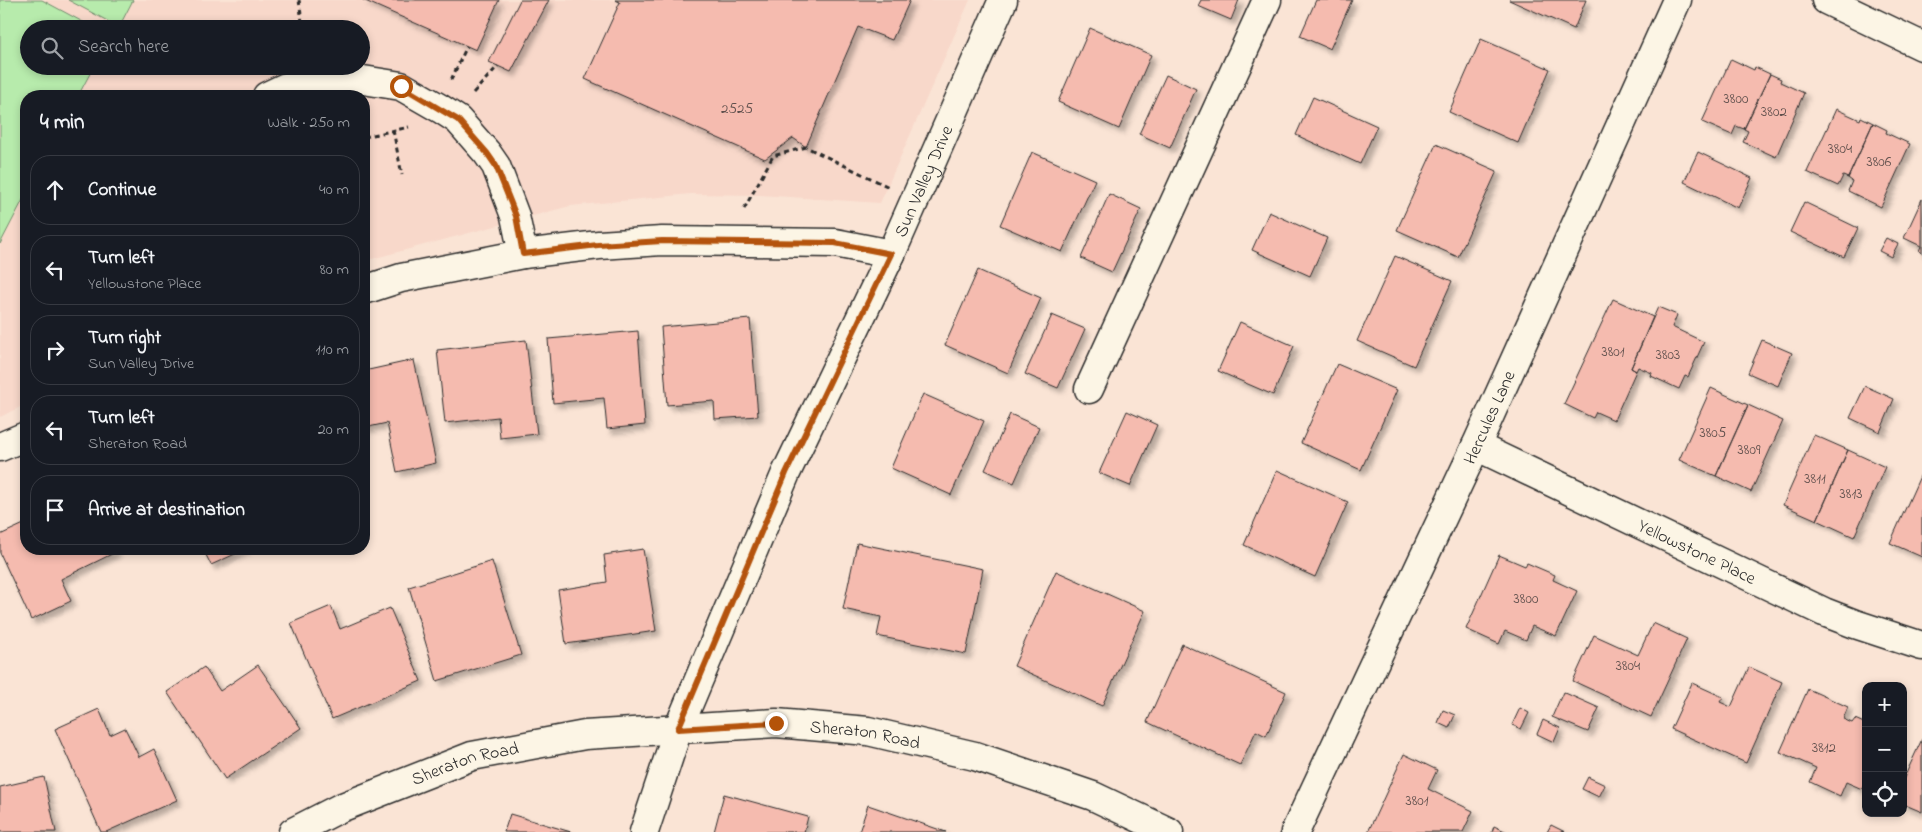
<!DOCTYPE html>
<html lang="en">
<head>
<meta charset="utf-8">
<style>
  body { margin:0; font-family:"Indie Flower",sans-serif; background:#20242c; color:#f1f3f6 }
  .controls { position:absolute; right:15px; bottom:15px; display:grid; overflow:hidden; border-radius:10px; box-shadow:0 2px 8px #0003 }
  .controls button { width:45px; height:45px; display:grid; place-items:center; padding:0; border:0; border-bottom:1px solid #363941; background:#171b24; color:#f1f3f6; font:25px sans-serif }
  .stop { position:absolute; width:15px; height:15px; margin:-11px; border:4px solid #b45309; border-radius:50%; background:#fff }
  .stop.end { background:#b45309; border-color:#fff; box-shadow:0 1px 5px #0008 }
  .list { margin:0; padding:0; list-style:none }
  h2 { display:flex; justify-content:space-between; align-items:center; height:65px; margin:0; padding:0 20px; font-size:21px }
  h2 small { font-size:16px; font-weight:400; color:#9ea1a6 }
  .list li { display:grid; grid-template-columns:32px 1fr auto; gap:15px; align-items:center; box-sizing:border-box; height:70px; margin:0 10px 10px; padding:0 10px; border:1px solid #363941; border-radius:20px }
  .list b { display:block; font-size:19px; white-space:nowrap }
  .list p { margin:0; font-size:16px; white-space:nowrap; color:#9ea1a6 }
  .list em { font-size:16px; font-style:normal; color:#9ea1a6 }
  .icon { flex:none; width:28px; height:28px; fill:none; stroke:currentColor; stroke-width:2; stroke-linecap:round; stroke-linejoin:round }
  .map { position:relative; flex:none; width:1922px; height:832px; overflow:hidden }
  .search { position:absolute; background:#171b24; box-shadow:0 2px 8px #0003; left:20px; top:20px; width:350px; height:55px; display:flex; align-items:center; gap:12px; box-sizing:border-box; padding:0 18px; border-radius:28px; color:#9ea1a6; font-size:19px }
  .panel { position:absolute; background:#171b24; box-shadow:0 2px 8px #0003; left:20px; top:90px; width:350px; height:465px; border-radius:20px }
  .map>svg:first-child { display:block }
  .built { fill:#f8d8ca; fill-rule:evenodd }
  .green { fill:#b7ebac; stroke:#718b6c }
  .building { fill:#f5bbaf; stroke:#2b2b2b; filter:url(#shadow) }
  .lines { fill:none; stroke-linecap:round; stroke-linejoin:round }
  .minor-casing { stroke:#2b2b2b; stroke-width:31 }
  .path { stroke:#2b2b2b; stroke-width:3; stroke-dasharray:5 4; stroke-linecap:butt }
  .minor { stroke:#fcf5e5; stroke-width:28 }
  .route { stroke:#b45309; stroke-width:6 }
  .labels { text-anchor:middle; stroke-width:4; stroke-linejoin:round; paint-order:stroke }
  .number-label { font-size:15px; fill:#5e4f4c }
  .street-label { font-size:18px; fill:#2b2b2b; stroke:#fcf5e5 }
</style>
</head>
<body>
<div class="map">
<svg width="1922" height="832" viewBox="0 0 1922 832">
  <defs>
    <filter id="shadow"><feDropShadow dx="4.5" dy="4.5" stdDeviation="2.5" flood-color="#0004"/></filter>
  </defs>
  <rect width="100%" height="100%" fill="#fae4d5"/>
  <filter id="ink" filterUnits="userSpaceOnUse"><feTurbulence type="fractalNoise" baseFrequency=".02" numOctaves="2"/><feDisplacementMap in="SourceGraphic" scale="10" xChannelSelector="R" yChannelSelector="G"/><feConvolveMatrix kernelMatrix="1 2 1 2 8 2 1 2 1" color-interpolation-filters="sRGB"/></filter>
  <g filter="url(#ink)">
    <path class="built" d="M0 0H970L880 203 760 195 690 194 570 206 364 261V96H26V404L0 417ZM29 29H361V66H29Z"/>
    <path class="green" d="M0 0H42L96 29H29V66H94L78 96H26V194L0 244Z
      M68 0H133L119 27Z"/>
    <path class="building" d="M363 0H499L476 50Z
      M520 0H549L511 72 489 62Z
      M615 0H910L892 40 858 27 806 147 793 138 765 159 585 79 620 2Z
      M1201 0H1239L1231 20 1198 6Z
      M1316 0H1352L1330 49 1300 36Z
      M1509 0H1586L1574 29Z
      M1090 28 1151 55 1119 129 1058 102Z
      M1481 39 1550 69 1518 143 1449 112Z
      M1731 59 1754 70 1755 67 1770 74 1744 129 1736 126 1732 135 1702 122Z
      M1770 74 1781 79 1780 82 1804 93 1776 157 1743 142 1748 131 1744 129Z
      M1166 75 1196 89 1170 148 1139 134Z
      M1313 97 1377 126 1360 164 1296 135Z
      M1836 109 1860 120 1861 117 1873 123 1848 178 1843 176 1838 186 1807 172Z
      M1873 123 1887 130 1886 133 1910 144 1881 207 1848 191 1852 181 1848 178Z
      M1436 144 1497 171 1458 257 1397 230Z
      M1032 152 1095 180 1062 252 1000 225Z
      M1698 152 1752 178 1738 208 1684 182Z
      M1109 194 1141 209 1112 272 1081 258Z
      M1922 199V253L1919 251 1921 246 1904 238Z
      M1804 202 1858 228 1844 257 1790 232Z
      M1269 212 1327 238 1310 276 1252 250Z
      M1886 238 1898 244 1891 257 1879 251Z
      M1395 256 1452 281 1414 366 1357 341Z
      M978 270 1041 298 1008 373 945 345Z
      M1613 299 1653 317 1631 368 1636 371 1614 420 1596 412 1593 418 1564 404Z
      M1658 307 1677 315 1672 327 1704 342 1688 377 1685 376 1679 389 1651 376 1652 373 1638 367 1636 371 1631 368Z
      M1052 315 1085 329 1058 388 1025 374Z
      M750 319 758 416 715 419 714 401 667 405 661 327Z
      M1240 322 1294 346 1273 395 1218 371Z
      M638 331 645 425 607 429 604 398 553 403 548 339Z
      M526 340 537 434 500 438 498 417 445 423 437 350Z
      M1762 340 1792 353 1778 386 1748 373Z
      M414 360 436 463 397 472 387 423 364 428V371Z
      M1337 364 1397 390 1361 470 1301 443Z
      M1865 386 1894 399 1880 432 1850 418Z
      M1711 388 1748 405 1716 476 1679 460Z
      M923 394 984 421 951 495 891 468Z
      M1748 405 1783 421 1751 492 1716 476Z
      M1127 411 1157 425 1130 486 1099 473Z
      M1010 414 1039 427 1014 483 985 470Z
      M1814 435 1848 450 1817 520 1783 505Z
      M1848 450 1885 467 1854 537 1817 520Z
      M1277 470 1348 502 1315 577 1244 545Z
      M1921 474 1922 475V557L1890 543Z
      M26 523V549H115L116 552 61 579 71 601 31 620 0 553V535Z
      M857 543 983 569 966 654 877 636 881 617 843 609Z
      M203 549H246L211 565Z
      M643 549 656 631 566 644 558 590 607 582 604 555Z
      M1499 555 1525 566 1527 563 1555 575 1553 580 1577 591 1556 636 1532 626 1526 640 1505 631 1499 644 1466 629Z
      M492 561 521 655 437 681 409 587Z
      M1056 571 1145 611 1102 706 1014 666Z
      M331 606 340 629 390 608 421 681 332 719 291 623Z
      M1653 623 1687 639 1651 717 1573 681 1594 635 1638 655Z
      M1182 644 1286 692 1266 736 1256 731 1240 765 1147 722Z
      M258 665 301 728 225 779 167 692 204 667 220 691Z
      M1749 667 1782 682 1746 763 1671 729 1692 683 1723 697 1720 702 1731 707Z
      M1808 689 1848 707 1843 719 1852 723 1855 719 1866 724V781L1862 789 1846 782 1840 796 1810 782 1816 768 1780 752Z
      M1563 692 1599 708 1588 732 1552 717Z
      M1520 708 1529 713 1521 729 1512 725Z
      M99 709 110 735 125 728 139 757 154 749 177 800 106 832H101L55 729Z
      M1443 710 1455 715 1449 728 1438 723Z
      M1543 720 1560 728 1554 742 1537 734Z
      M1922 739V812L1903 804V780Z
      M1404 754 1437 770 1428 789 1473 811 1463 832H1368Z
      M44 777 56 832H0V787Z
      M1588 777 1605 785 1599 797 1582 789Z
      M724 794 808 817 804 832H714Z
      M868 805 946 832H859Z
      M510 814 571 832H504Z
      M1551 825 1565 832H1547Z
      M1494 826 1507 832H1492Z"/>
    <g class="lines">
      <g class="minor-casing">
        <g id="minor">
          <path d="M1826 0 1922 46"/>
          <path d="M267 96 286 87 321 78 357 79 401 86 441 109 458 120 487 153 496 166 515 216 523 254"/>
          <path d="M364 290 401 278 523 254 599 245 662 241 835 243 891 254"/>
          <path d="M1089 389 1267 0"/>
          <path id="s1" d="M1476 446 1824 612 1855 624 1922 646"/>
          <path d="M0 447 26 436"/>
          <path id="s2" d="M293 832 340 808 472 756 585 735 776 723 868 731 975 756 1093 796 1169 832"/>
          <path id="s3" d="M644 832 678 729 786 473 891 254 1003 0"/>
          <path id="s4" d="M1295 832 1476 446 1677 0"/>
        </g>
      </g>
      <path class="path" d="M299 0 303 29
        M451 80 467 46
        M473 93 498 66
        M393 130 402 175
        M364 137 409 127
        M744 209 773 156 806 147 889 187"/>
      <use href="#minor" class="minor"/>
    </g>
  </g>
  <g class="lines" filter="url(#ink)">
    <path class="route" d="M401 86 458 120 487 153 496 166 516 216 523 254 598 245 662 241 835 243 891 254 786 473 678 729 776 723"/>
  </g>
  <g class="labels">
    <g class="number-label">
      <text x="1736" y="103">3800</text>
      <text x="737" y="113">2525</text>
      <text x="1774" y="116">3802</text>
      <text x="1840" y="153">3804</text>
      <text x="1879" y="166">3806</text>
      <text x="1613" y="356">3801</text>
      <text x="1668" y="359">3803</text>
      <text x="1713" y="437">3805</text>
      <text x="1749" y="454">3809</text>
      <text x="1815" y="483">3811</text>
      <text x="1851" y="498">3813</text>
      <text x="1526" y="603">3800</text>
      <text x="1628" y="670">3804</text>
      <text x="1824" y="752">3812</text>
      <text x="1417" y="805">3801</text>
    </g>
    <g class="street-label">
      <text dy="6" stroke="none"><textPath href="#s3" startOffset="709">Sun Valley Drive</textPath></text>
      <text dy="6" stroke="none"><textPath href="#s4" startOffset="458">Hercules Lane</textPath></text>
      <text dy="6" stroke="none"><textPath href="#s1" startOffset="245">Yellowstone Place</textPath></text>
      <text dy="6" stroke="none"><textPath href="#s2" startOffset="591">Sheraton Road</textPath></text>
      <text dy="6" stroke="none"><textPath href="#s2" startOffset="186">Sheraton Road</textPath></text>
    </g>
  </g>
</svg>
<div class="controls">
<button>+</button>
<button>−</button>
<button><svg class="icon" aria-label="locate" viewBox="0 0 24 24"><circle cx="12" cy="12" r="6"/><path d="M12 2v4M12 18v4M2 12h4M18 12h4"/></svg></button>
</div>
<div class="stop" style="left:401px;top:86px"></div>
<div class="stop end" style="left:776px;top:723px"></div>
<div class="search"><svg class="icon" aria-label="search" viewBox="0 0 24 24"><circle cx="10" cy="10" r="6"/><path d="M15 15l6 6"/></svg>Search here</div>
<section class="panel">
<h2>4 min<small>Walk · 250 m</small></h2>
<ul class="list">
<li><svg class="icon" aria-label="ahead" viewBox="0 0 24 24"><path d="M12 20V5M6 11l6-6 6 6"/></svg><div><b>Continue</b></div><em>40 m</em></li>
<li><svg class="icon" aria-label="left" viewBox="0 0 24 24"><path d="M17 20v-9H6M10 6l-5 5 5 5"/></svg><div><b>Turn left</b><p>Yellowstone Place</p></div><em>80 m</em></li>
<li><svg class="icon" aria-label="right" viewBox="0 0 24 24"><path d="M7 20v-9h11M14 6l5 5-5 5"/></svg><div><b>Turn right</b><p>Sun Valley Drive</p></div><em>110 m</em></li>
<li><svg class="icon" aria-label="left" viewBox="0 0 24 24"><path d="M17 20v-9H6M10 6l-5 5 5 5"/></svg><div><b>Turn left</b><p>Sheraton Road</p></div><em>20 m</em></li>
<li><svg class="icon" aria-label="arrive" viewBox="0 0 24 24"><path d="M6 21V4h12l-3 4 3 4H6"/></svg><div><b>Arrive at destination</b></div></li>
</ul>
</section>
</div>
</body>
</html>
